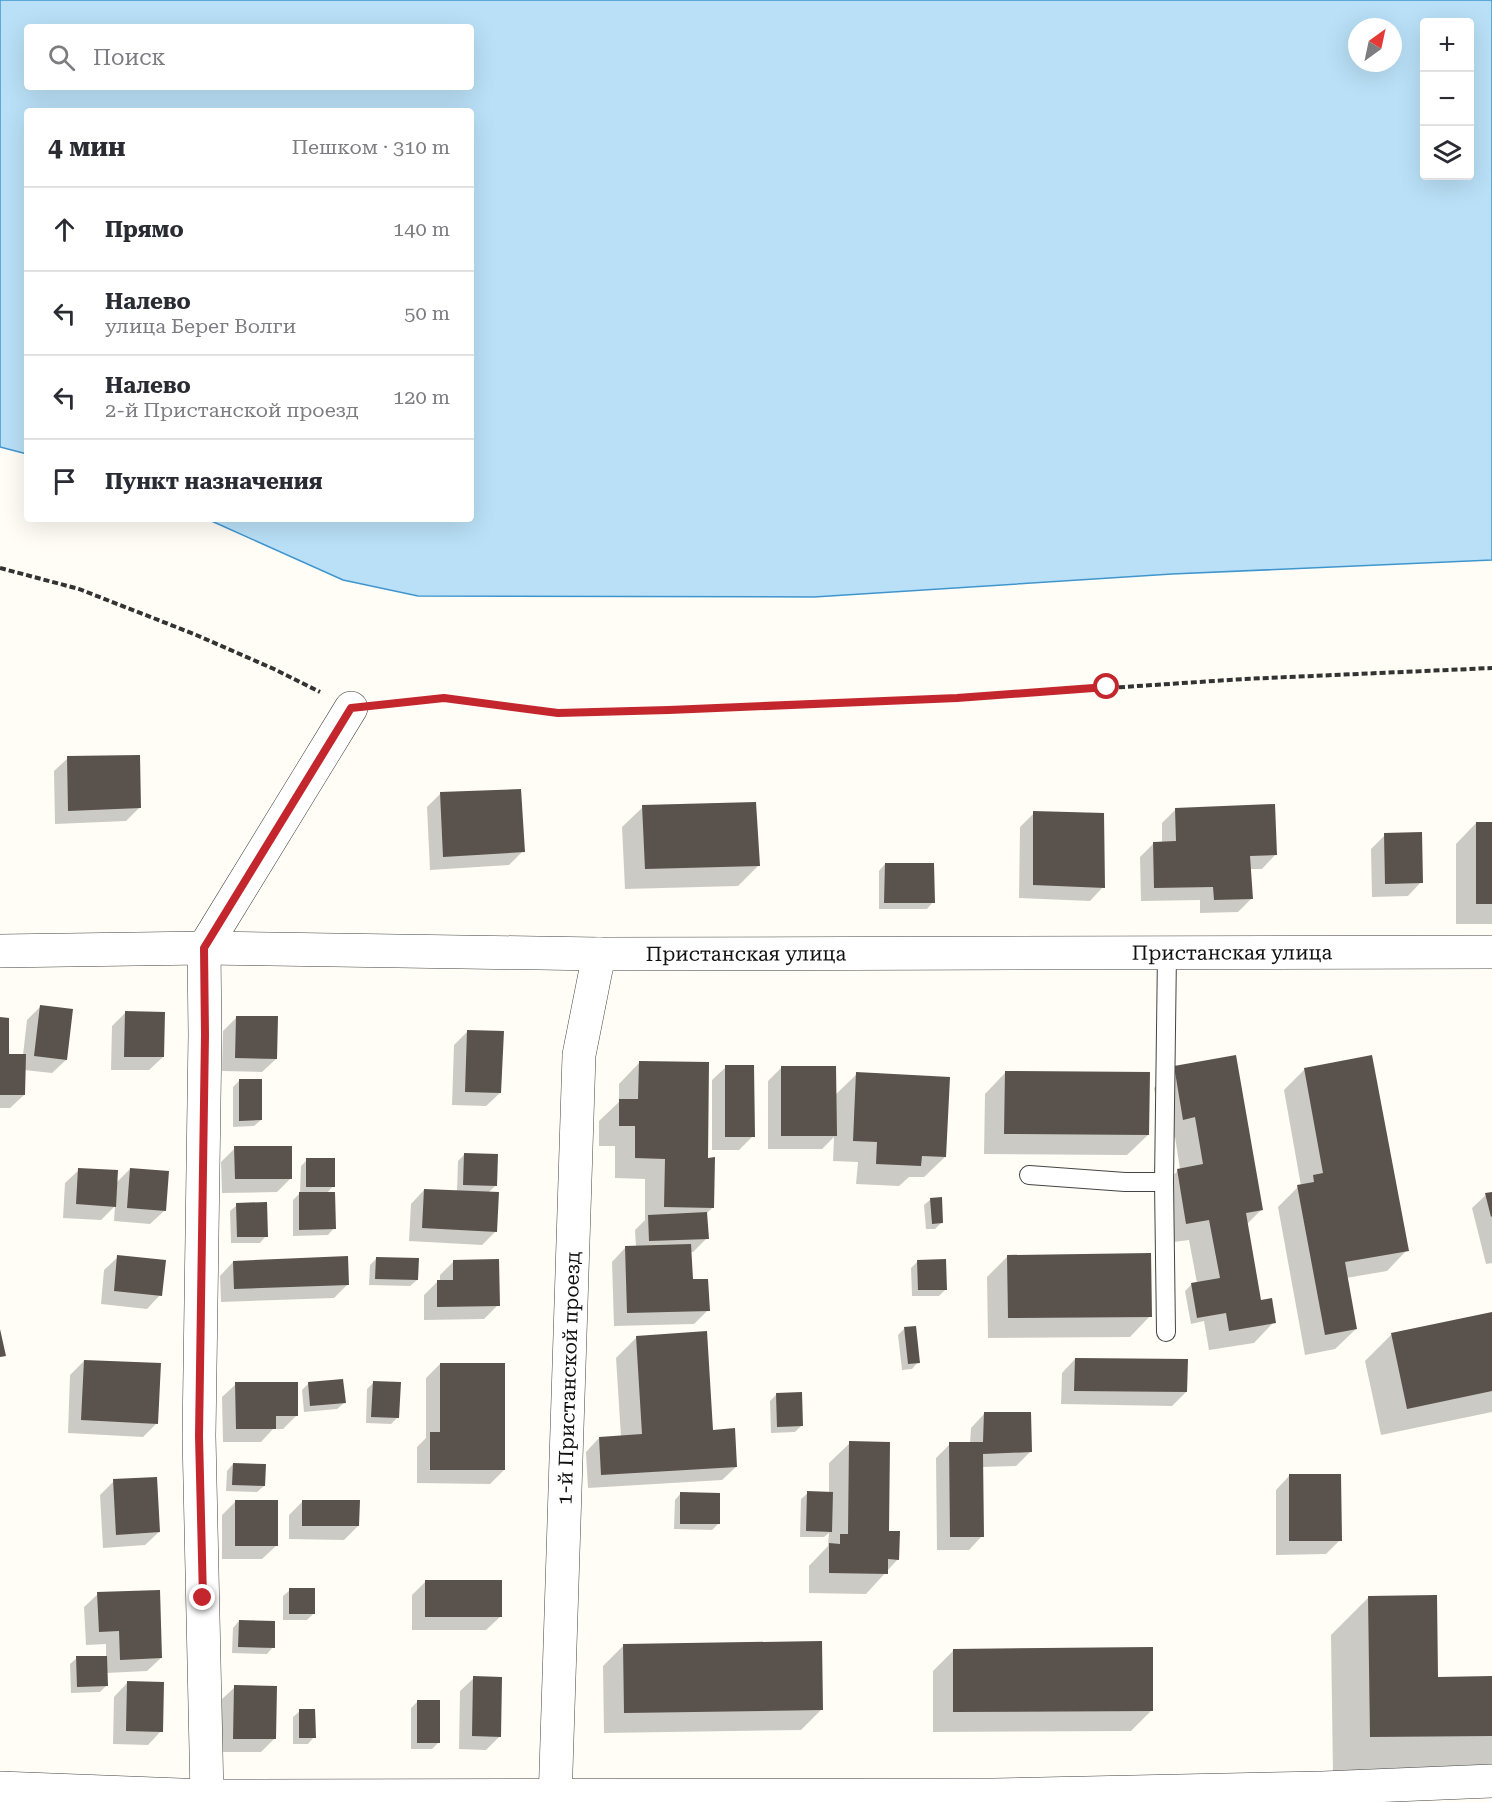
<!DOCTYPE html>
<html lang="ru">
<head>
<meta charset="utf-8">
<style>
  body { margin:0; font-family:"Roboto Serif",serif; background:#f2f2f3; color:#2b2b33 }
  .controls { position:absolute; right:18px; top:18px; display:grid; overflow:hidden; border-radius:6px; box-shadow:0 6px 24px #0002 }
  .controls button { width:54px; height:54px; display:grid; place-items:center; padding:0; border:0; border-bottom:2px solid #e1e1e2; background:#fff; color:#2b2b33; font:30px sans-serif }
  .compass { position:absolute; left:1348px; top:18px; width:54px; height:54px; border-radius:50%; background:#fff; box-shadow:0 6px 24px #0002; rotate:33deg }
  .stop { position:absolute; width:18px; height:18px; margin:-14px; border:4px solid #c4262e; border-radius:50%; background:#fff }
  .stop.end { background:#c4262e; border-color:#fff; box-shadow:0 2px 6px #0008 }
  .list { margin:0; padding:0; list-style:none }
  h2 { display:flex; justify-content:space-between; align-items:center; height:78px; margin:0; padding:0 24px; font-size:26px }
  h2 small { font-size:20px; font-weight:400; color:#7c7c81 }
  .list li { display:grid; grid-template-columns:39px 1fr auto; gap:18px; align-items:center; box-sizing:border-box; height:84px; padding:0 24px; border-top:2px solid #e1e1e2 }
  .list b { display:block; font-size:22px; white-space:nowrap }
  .list p { margin:0; font-size:20px; white-space:nowrap; color:#7c7c81 }
  .list em { font-size:20px; font-style:normal; color:#7c7c81 }
  .icon { flex:none; width:33px; height:33px; fill:none; stroke:currentColor; stroke-width:2; stroke-linecap:round; stroke-linejoin:round }
  .map { position:relative; flex:none; width:1492px; height:1802px; overflow:hidden }
  .search { position:absolute; background:#fff; box-shadow:0 6px 24px #0002; left:24px; top:24px; width:450px; height:66px; display:flex; align-items:center; gap:15px; box-sizing:border-box; padding:0 21px; border-radius:6px; color:#7c7c81; font-size:22px }
  .panel { position:absolute; background:#fff; box-shadow:0 6px 24px #0002; left:24px; top:108px; width:450px; height:414px; border-radius:6px }
  .map>svg:first-child { display:block }
  .water { fill:#b9e0f7; stroke:#3f96cf; stroke-width:1.5; fill-rule:evenodd }
  .shadow { fill:#0003 }
  .building { fill:#5a524d }
  .lines { fill:none; stroke-linecap:round; stroke-linejoin:round }
  .lane-casing { stroke:#444; stroke-width:20 }
  .street-casing { stroke:#444; stroke-width:34 }
  .path { stroke:#333; stroke-width:4; stroke-dasharray:6 3; stroke-linecap:butt }
  .lane { stroke:#fff; stroke-width:18 }
  .street { stroke:#fff; stroke-width:33 }
  .route { stroke:#c4262e; stroke-width:8 }
  .labels { text-anchor:middle; stroke-width:6; stroke-linejoin:round; paint-order:stroke }
  .street-label { font-size:20px; fill:#111; stroke:#fff }
</style>
</head>
<body>
<div class="map">
<svg width="1492" height="1802" viewBox="0 0 1492 1802">
  <rect width="100%" height="100%" fill="#fffdf5"/>
  <path class="water" d="M0 0H1492V560L1172 574 814 597 418 596 343 580 207 519H471V111H27V454L0 447ZM1424 22H1470V176H1424ZM27 27H471V87H27ZM1357 27H1393V63H1357Z"/>
  <path class="shadow" d="M68 758 140 807 126 821 55 824 54 771Z
    M440 794 523 851 509 865 430 870 427 807Z
    M643 807 758 866 738 886 625 889 622 827Z
    M1176 809 1275 855 1262 869H1250L1252 898 1238 912 1200 913V900L1141 901 1140 857 1154 843H1162V823Z
    M1034 813 1103 887 1090 901 1019 898 1020 827Z
    M1476 823 1492 824V924H1456V844Z
    M1385 835 1421 882 1408 896 1372 897 1371 849Z
    M885 864 933 902 927 909H879V871Z
    M41 1006 66 1060 52 1073 24 1070V1095L10 1108H0V1019L7 1055H23L27 1020Z
    M126 1012 163 1057 149 1070H111L112 1026Z
    M237 1017 276 1059 262 1072 222 1071 223 1031Z
    M468 1031 500 1093 486 1106 452 1105 454 1045Z
    M1371 1057 1407 1250 1387 1271 1346 1278 1356 1329 1335 1349 1305 1355 1278 1207 1298 1187 1301 1186 1284 1090 1304 1070Z
    M639 1063 706 1159 713 1207 706 1214 707 1238 693 1252H690L691 1281 708 1310 694 1324 614 1326 612 1262 625 1248H636L635 1230 645 1220V1179L615 1178V1146H599V1121L619 1102V1084Z
    M726 1067 753 1136 739 1150H712V1080Z
    M782 1067 835 1095 857 1074 945 1157 924 1177H909L899 1186 856 1184 858 1162 833 1161 834 1137 822 1149H768V1081Z
    M1174 1067 1261 1210 1246 1225 1260 1302 1274 1322 1254 1343 1209 1350 1204 1321 1191 1324 1185 1291 1192 1284 1197 1283 1189 1240 1166 1243 1157 1190 1180 1169 1175 1137 1163 1139 1154 1088Z
    M1005 1073 1148 1135 1127 1155 984 1154 985 1094Z
    M240 1080 261 1120 254 1126 233 1127V1087Z
    M235 1148 291 1178 277 1192 222 1193 221 1162Z
    M464 1155 495 1186 488 1193 496 1231 482 1245 409 1241 411 1204 424 1190 457 1192 458 1161Z
    M307 1160 333 1186 326 1194 334 1228 328 1235 293 1236V1200L300 1193 301 1166Z
    M130 1169 164 1211 150 1224 114 1221 115 1206 101 1220 63 1218 65 1183 79 1170 116 1183Z
    M1492 1193V1263L1486 1264 1472 1208 1486 1195Z
    M931 1199 942 1222 935 1229H926L924 1205Z
    M237 1205 266 1236 260 1243H231L230 1211Z
    M1008 1256 1150 1316 1130 1337 988 1338 987 1277Z
    M118 1257 160 1295 147 1309 101 1304 104 1270Z
    M377 1258 417 1280 410 1286 369 1285 370 1265Z
    M454 1261 498 1305 484 1319 424 1320V1295L438 1281H440V1275Z
    M233 1262 348 1284 334 1298 221 1302 220 1276Z
    M917 1262 946 1289 939 1296H912L911 1268Z
    M1492 1313V1412L1381 1435 1365 1361 1392 1334Z
    M904 1329 918 1362 912 1369 902 1370 898 1335Z
    M637 1337 712 1431 736 1467 722 1480 588 1488 586 1452 599 1438 621 1437 616 1358Z
    M1075 1359 1186 1392 1172 1406 1061 1404 1062 1373Z
    M84 1361 157 1423 143 1437 68 1433 70 1375Z
    M440 1364 504 1470 490 1484 417 1483V1447L426 1438V1378Z
    M374 1382 397 1418 391 1424 366 1423 367 1389Z
    M309 1383 344 1403 337 1409 304 1412 302 1390Z
    M236 1384 297 1415 283 1429H273L261 1442H223L222 1397Z
    M776 1395 801 1426 795 1432 771 1433 770 1401Z
    M984 1414 1030 1452 1016 1466 981 1467 982 1536 969 1550H937L936 1458 950 1444H970L971 1428Z
    M850 1443 898 1559 866 1594 809 1593V1566L828 1546 829 1533 824 1537H800L801 1499 808 1493 829 1494V1463Z
    M233 1464 264 1486 257 1492 226 1491 227 1471Z
    M1289 1476 1340 1540 1326 1554 1276 1555V1490Z
    M114 1481 159 1532 145 1545 103 1548 100 1495Z
    M681 1493 718 1524 712 1530 674 1529 675 1500Z
    M235 1502 276 1546 262 1559H222V1515Z
    M302 1502 358 1526 344 1540 289 1539V1515Z
    M425 1582 500 1617 486 1630H412V1595Z
    M290 1590 314 1613 307 1620H283V1596Z
    M98 1594 161 1658 147 1671 106 1673 107 1685 100 1692 71 1693 70 1664 77 1658 106 1657V1644L86 1645 84 1607Z
    M1369 1597 1437 1678H1492V1773L1333 1775 1331 1635Z
    M239 1621 273 1647 267 1654 232 1653 233 1628Z
    M624 1645 822 1709 801 1730 604 1733 603 1666Z
    M953 1651 1152 1710 1131 1731 933 1732V1671Z
    M474 1678 500 1736 486 1750 459 1749 460 1691Z
    M127 1683 161 1731 148 1745 113 1744 114 1697Z
    M235 1687 275 1738 261 1752H220L221 1700Z
    M417 1702 439 1742 432 1749H411V1708Z
    M300 1711 314 1737 308 1744H293V1717Z"/>
  <path class="building" d="M140 755 141 808 68 811 67 756Z
    M521 789 525 852 443 857 440 792Z
    M756 802 760 866 645 869 642 805Z
    M1275 804 1277 855 1250 856 1253 899 1214 900 1213 887 1154 888 1153 842 1176 841 1175 808Z
    M1033 811 1104 813 1105 888 1033 885Z
    M1476 822H1492V904H1476Z
    M1422 832 1423 883 1385 884 1384 833Z
    M885 863H934L935 903H884Z
    M40 1005 73 1009 67 1060 34 1056Z
    M125 1011 165 1012 164 1057H124Z
    M236 1016H278L277 1059 235 1058Z
    M0 1017 9 1018V1054H26L25 1095H0Z
    M467 1030 504 1031 501 1093 465 1092Z
    M1236 1055 1263 1210 1246 1213 1261 1300 1272 1298 1276 1323 1229 1331 1226 1313 1197 1318 1191 1283 1220 1278 1209 1220 1186 1224 1177 1169 1203 1164 1195 1117 1183 1120 1174 1066Z
    M1372 1055 1409 1251 1345 1262 1357 1329 1325 1335 1297 1185 1314 1182 1313 1175 1323 1173 1304 1068Z
    M639 1061 709 1062 708 1158 715 1157 714 1208 664 1207 665 1159 635 1158V1126H619V1099H638Z
    M725 1065H754L755 1137H725Z
    M781 1066H836L837 1136H781Z
    M1005 1071 1150 1072 1149 1135 1004 1134Z
    M856 1072 950 1077 946 1157 922 1156 921 1166 876 1164 877 1142 853 1141Z
    M239 1079H262V1120L239 1121Z
    M234 1146H292V1179H235Z
    M464 1153 498 1154 497 1186 463 1185Z
    M306 1158H335V1187H306Z
    M78 1168 118 1170 116 1207 76 1204Z
    M130 1168 169 1171 166 1211 127 1208Z
    M424 1189 499 1192 497 1232 422 1228Z
    M299 1192H335L336 1229 299 1230Z
    M1492 1192V1216L1491 1217 1485 1193Z
    M942 1197 943 1223 932 1224 930 1198Z
    M267 1202 268 1237H237L236 1203Z
    M707 1212 709 1239 649 1241 648 1215Z
    M691 1244 693 1279H708L710 1311 627 1313 625 1246Z
    M1151 1253 1152 1317 1008 1318 1007 1255Z
    M117 1255 166 1260 162 1296 114 1291Z
    M348 1256 349 1285 234 1289 233 1261Z
    M376 1257 419 1258 418 1280 375 1279Z
    M499 1259 500 1306 437 1307V1280H453V1260Z
    M946 1259 947 1290H918L917 1260Z
    M1492 1312V1391L1407 1409 1391 1333Z
    M916 1326 920 1363 908 1364 904 1327Z
    M0 1329 6 1356 0 1357Z
    M707 1331 713 1430 735 1428 737 1467 601 1475 599 1437 642 1434 636 1336Z
    M1075 1358 1188 1359 1187 1392 1074 1391Z
    M84 1360 161 1363 158 1424 81 1420Z
    M440 1363H505V1470H430V1432H440Z
    M343 1379 346 1403 310 1406 308 1382Z
    M373 1381 401 1382 399 1418 371 1417Z
    M235 1382H298V1416H276V1429H236Z
    M802 1392 803 1426 777 1427 776 1393Z
    M984 1412H1031L1032 1452 983 1454 984 1537H950L949 1442H983Z
    M849 1441 890 1442 889 1531H900L899 1560 888 1559V1574L829 1573V1543L840 1544V1534H848Z
    M233 1463 266 1464 265 1486 232 1485Z
    M1289 1474H1341L1342 1541H1289Z
    M157 1477 160 1532 116 1535 113 1479Z
    M807 1491 833 1492 832 1532 806 1531Z
    M680 1492 720 1493V1524H680Z
    M235 1500H278V1546H235Z
    M302 1500H360L359 1526H302Z
    M425 1580H502V1617H425Z
    M289 1588H315V1614H289Z
    M160 1590 162 1658 120 1660 119 1631 99 1632 97 1592Z
    M1437 1595 1438 1677 1492 1676V1736L1370 1737 1368 1596Z
    M239 1620 275 1621V1648L238 1647Z
    M822 1641 823 1710 624 1713 623 1644Z
    M1153 1647V1711L953 1712V1649Z
    M76 1656H107L108 1686 77 1687Z
    M473 1676 502 1677 501 1737 472 1736Z
    M127 1681 164 1682 163 1732 126 1731Z
    M234 1685 277 1686 276 1739H233Z
    M417 1700H440V1743H417Z
    M299 1709H315L316 1738H299Z"/>
  <g class="lines">
    <g class="lane-casing">
      <path id="lane" d="M1029 1175 1125 1182H1164L1167 953
        M1164 1182 1166 1332"/>
    </g>
    <g class="street-casing">
      <g id="street">
        <path id="s1" d="M0 951 204 948 599 954 1492 952"/>
        <path d="M0 1788 207 1796 994 1795 1322 1788 1492 1781"/>
        <path d="M207 1796 199 1436 205 1035 204 948 351 708"/>
        <path id="s2" d="M555 1802 579 1055 599 954"/>
      </g>
    </g>
    <path class="path" d="M0 568 79 589 194 634 274 669 320 692
      M383 705 444 698 558 713 669 710 957 698 1244 679 1492 668"/>
    <use href="#lane" class="lane"/>
    <use href="#street" class="street"/>
  </g>
  <g class="lines">
    <path class="route" d="M203 1598 199 1436 205 1035 204 948 351 708 444 698 558 713 669 710 957 698 1107 687"/>
  </g>
  <g class="labels">
    <g class="street-label">
      <text dy="7" stroke="none"><textPath href="#s1" startOffset="1232">Пристанская улица</textPath></text>
      <text dy="7" stroke="none"><textPath href="#s1" startOffset="746">Пристанская улица</textPath></text>
      <text dy="7" stroke="none"><textPath href="#s2" startOffset="424">1-й Пристанской проезд</textPath></text>
    </g>
  </g>
</svg>
<div class="controls">
<button>+</button>
<button>−</button>
<button><svg class="icon" aria-label="layers" viewBox="0 0 24 24"><path d="M12 4l9 5-9 5-9-5zM3 14l9 5 9-5"/></svg></button>
</div>
<svg class="compass" viewBox="-18 -18 36 36"><path d="M0-13l5 13h-10z" fill="#e53935"/><path d="M0 13l5-13h-10z" fill="#7c7c81"/></svg>
<div class="stop" style="left:1107px;top:687px"></div>
<div class="stop end" style="left:203px;top:1598px"></div>
<div class="search"><svg class="icon" aria-label="search" viewBox="0 0 24 24"><circle cx="10" cy="10" r="6"/><path d="M15 15l6 6"/></svg>Поиск</div>
<section class="panel">
<h2>4 мин<small>Пешком · 310 m</small></h2>
<ul class="list">
<li><svg class="icon" aria-label="ahead" viewBox="0 0 24 24"><path d="M12 20V5M6 11l6-6 6 6"/></svg><div><b>Прямо</b></div><em>140 m</em></li>
<li><svg class="icon" aria-label="left" viewBox="0 0 24 24"><path d="M17 20v-9H6M10 6l-5 5 5 5"/></svg><div><b>Налево</b><p>улица Берег Волги</p></div><em>50 m</em></li>
<li><svg class="icon" aria-label="left" viewBox="0 0 24 24"><path d="M17 20v-9H6M10 6l-5 5 5 5"/></svg><div><b>Налево</b><p>2-й Пристанской проезд</p></div><em>120 m</em></li>
<li><svg class="icon" aria-label="arrive" viewBox="0 0 24 24"><path d="M6 21V4h12l-3 4 3 4H6"/></svg><div><b>Пункт назначения</b></div></li>
</ul>
</section>
</div>
</body>
</html>
